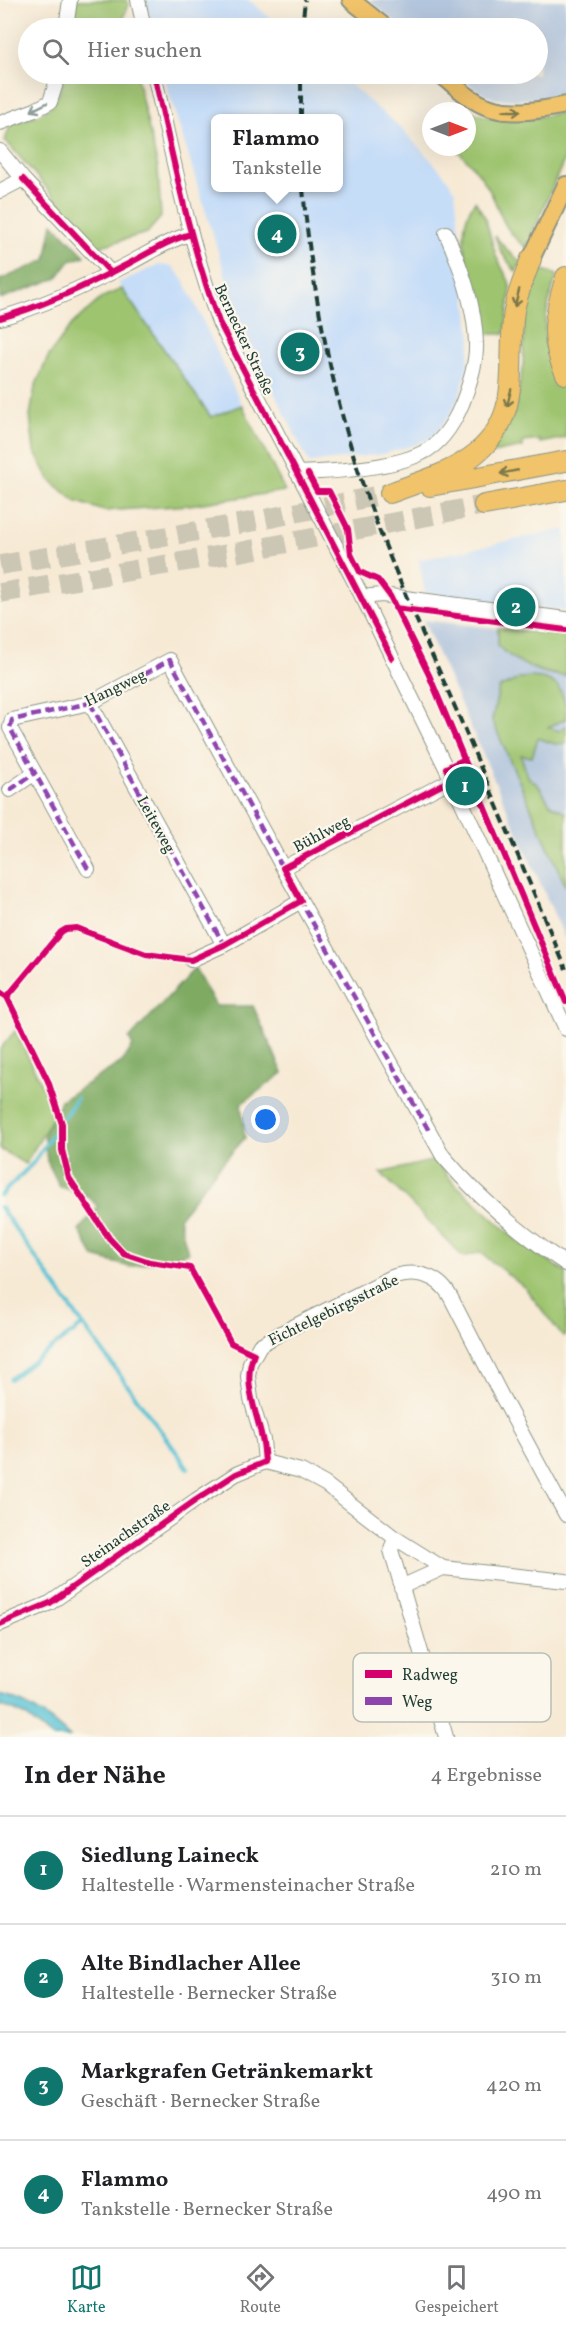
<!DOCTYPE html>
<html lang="de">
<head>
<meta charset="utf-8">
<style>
  body { margin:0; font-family:Vollkorn,serif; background:#f2f2f2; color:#202124 }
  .compass { position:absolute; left:422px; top:102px; width:54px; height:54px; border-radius:50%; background:#fff; box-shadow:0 6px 24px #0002; rotate:90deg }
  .you { position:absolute; left:266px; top:1120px; width:21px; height:21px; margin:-15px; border:4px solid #fff; border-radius:50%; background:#1a73e8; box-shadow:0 0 0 9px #1a73e833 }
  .badge { display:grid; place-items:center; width:39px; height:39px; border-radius:50%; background:#0f766e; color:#fff; font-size:20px; font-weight:700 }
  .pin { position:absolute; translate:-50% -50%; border:3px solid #fff; box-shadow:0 2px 6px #0006 }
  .popup { position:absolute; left:211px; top:114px; width:132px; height:78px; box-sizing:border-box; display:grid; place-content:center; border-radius:9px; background:#fff; filter:drop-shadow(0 2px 4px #0005); font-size:20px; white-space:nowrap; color:#757577 }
  .popup b { font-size:22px; color:#202124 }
  .popup::after { content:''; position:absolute; left:50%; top:100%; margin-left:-12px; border:12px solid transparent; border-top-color:#fff }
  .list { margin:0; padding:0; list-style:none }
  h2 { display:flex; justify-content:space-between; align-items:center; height:78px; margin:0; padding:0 24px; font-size:26px }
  h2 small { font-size:20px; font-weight:400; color:#757577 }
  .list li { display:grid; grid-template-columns:39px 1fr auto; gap:18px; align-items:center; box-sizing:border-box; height:108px; padding:0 24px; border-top:2px solid #e0e0e0 }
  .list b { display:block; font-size:22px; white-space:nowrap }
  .list p { margin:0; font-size:20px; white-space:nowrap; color:#757577 }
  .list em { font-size:20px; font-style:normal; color:#757577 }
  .icon { flex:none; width:33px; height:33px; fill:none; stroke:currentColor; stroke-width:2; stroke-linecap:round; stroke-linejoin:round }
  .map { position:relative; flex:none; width:566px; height:1737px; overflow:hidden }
  .search { position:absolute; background:#fff; box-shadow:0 6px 24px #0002; left:18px; right:18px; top:18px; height:66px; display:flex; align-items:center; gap:15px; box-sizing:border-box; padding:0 21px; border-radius:33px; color:#757577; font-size:22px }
  .sheet { height:510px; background:#fff }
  nav { display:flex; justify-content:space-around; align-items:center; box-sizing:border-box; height:84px; border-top:2px solid #e0e0e0; background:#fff; font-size:16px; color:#757577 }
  nav a { display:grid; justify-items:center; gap:3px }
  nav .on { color:#0f766e }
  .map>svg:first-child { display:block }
  .built { fill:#c6ddf8; fill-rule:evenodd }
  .industrial { fill:#b4c6dd }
  .green { fill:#9ec470; stroke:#5e8052; stroke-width:1.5 }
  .forest { fill:#7eaa62; stroke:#4e744b; stroke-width:1.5 }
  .water { fill:#59c2d5; stroke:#3c8084; stroke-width:1.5 }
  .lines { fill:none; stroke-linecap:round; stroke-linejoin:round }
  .stream { stroke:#59c2d5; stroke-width:4 }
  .highway-tunnel { stroke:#ccc7b5; stroke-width:20; stroke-dasharray:20 10; stroke-linecap:butt }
  .minor-casing { stroke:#8b9484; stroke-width:16 }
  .major-casing { stroke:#8b9484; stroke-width:20 }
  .highway-casing { stroke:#8b9484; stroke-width:22 }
  .minor { stroke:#fff; stroke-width:14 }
  .major { stroke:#f1c36a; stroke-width:16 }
  .highway { stroke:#f1c36a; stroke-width:20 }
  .rail { stroke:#1f3d34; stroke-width:4; stroke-dasharray:9 4.5; stroke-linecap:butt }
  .quiet { stroke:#8e44ad; stroke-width:4.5; stroke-dasharray:9 4.5; stroke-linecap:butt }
  .cycleway-casing { stroke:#fbf7ec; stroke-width:10 }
  .cycleway { stroke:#d6006c; stroke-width:6 }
  .oneway { stroke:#8f9e9a }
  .oneway2 { stroke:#7d794c }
  .labels { text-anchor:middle; stroke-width:4.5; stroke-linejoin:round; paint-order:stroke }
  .street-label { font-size:16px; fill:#1f3d34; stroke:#fbf7ec }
  .key { fill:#fbf7ec; stroke:#b9bfb5; stroke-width:1.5 }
  .key-label { font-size:16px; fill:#1f3d34 }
</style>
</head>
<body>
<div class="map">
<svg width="566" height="1737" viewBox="0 0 566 1737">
  <rect width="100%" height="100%" fill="#fbf7ec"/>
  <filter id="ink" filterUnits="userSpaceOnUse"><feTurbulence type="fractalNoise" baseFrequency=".0167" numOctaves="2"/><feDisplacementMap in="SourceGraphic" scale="12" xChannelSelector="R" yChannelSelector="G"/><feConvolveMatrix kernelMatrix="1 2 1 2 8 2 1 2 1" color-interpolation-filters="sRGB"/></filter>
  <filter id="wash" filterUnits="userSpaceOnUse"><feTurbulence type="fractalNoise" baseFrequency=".008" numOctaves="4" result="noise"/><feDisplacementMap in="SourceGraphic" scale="24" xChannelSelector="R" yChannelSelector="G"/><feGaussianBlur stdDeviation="1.35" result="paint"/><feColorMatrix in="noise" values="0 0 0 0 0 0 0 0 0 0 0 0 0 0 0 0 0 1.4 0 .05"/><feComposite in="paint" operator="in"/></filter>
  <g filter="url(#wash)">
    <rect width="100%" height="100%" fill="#f7ead5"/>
    <path class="built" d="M145 0H249L282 28H152Z
      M163 74H338L402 129 442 172 455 190 471 340 467 368 459 397 447 419 433 436 415 445 383 454 309 463 241 325ZM216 118H338V188H216Z
      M158 265 172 266 184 280 242 405 211 417 118 283Z
      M566 529V611L425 593 419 560Z"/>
    <path class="industrial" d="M369 0H566V91L548 96 521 100 495 99 478 91 456 74H538V28H403Z
      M423 620 566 636V941Z"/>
    <path class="green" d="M75 0H127L129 5 124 16 126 28H71Z
      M64 74H136L158 168 161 217 147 233 98 247 5 140 11 124C45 112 57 113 64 74Z
      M460 103C493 129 527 118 566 112V156L526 247C498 227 502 208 485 183 477 170 465 157 453 147H467V111H454Z
      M475 201 485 217 496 256 509 281 511 290 505 334H487L482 330C478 290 448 236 475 201Z
      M495 236 509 252 521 262 516 272 501 252Z
      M535 267 557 275C548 303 540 329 549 358 552 368 565 383 566 391 566 405 566 422 566 438L540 443V440L523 442V447L483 455 515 411 523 366 525 299Z
      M122 289 211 417 242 405 285 491 189 505 104 511 75 501 50 480 34 451 30 416 35 387 48 357 72 324 103 297Z
      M498 628 566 636V676C541 674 516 664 498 646Z
      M521 678C554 674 566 687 566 719L548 727 559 731 566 725V743L555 744 538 738 532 757 521 755 527 776 538 785 551 805 566 812V887L492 720 499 688Z
      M15 1031 56 1113 25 1164 0 1149V1049Z
      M435 1160 452 1181 521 1244 566 1272V1335L563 1337 526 1289 480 1252 463 1257 381 1173Z"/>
    <path class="forest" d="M53 223 85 256 70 261 57 278 0 299V280L46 260Z
      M195 968 216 1006H253L283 1073 241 1104 245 1138 217 1169 179 1218 188 1253 130 1267 94 1257 79 1230 98 1207 88 1196 60 1187 47 1161 44 1134 61 1100 122 1062 133 1046 129 1039Z"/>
    <path class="water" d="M0 1695C27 1701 50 1718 70 1737H52L27 1717 12 1709 0 1706Z"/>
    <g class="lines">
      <path class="stream" d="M64 1117 77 1098
        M0 1196 33 1163 57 1127
        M0 1207 83 1325 188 1468
        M10 1379 83 1325"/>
    </g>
  </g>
  <g filter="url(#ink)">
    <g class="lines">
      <path class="highway-tunnel" d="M0 565 256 521 390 493
        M0 593 240 552 484 505"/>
      <g class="minor-casing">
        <path id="minor" d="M138 0 144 28
          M66 28 70 0
          M154 74C173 157 189 242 219 322L365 602 446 768 566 1029
          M0 123 35 110 50 102 59 74
          M0 151 23 179 111 273
          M0 191 23 179
          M0 318C44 306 88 285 128 264 149 253 168 240 191 234
          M297 473C331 472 393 468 422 453 441 444 454 423 462 404 469 386 477 363 476 343 475 305 461 267 446 233
          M362 597 382 595 566 619
          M90 703 224 945
          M10 790 35 773
          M283 868 451 780
          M88 869 10 728 12 720 90 703 170 660 301 901 443 1156C479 1199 520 1233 566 1264
          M191 960 224 945 301 901
          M265 1462 263 1440 251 1399 248 1376 250 1363 260 1345 283 1332 392 1277C415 1269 438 1275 450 1296L501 1395 566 1515
          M395 1538 391 1550 446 1737
          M401 1587 443 1568
          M0 1624 50 1603 196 1500 236 1474 265 1462 301 1471 325 1484 395 1538 443 1568 566 1581"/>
      </g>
      <g class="major-casing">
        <path id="major" d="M351 0 386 28
          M440 74C451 82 462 93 474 100 500 118 537 111 566 105
          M531 259 566 185"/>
      </g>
      <g class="highway-casing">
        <path id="highway" d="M566 277C555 313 548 338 566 374
          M430 486 566 461
          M390 493C416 483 446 475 470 458 525 418 506 368 514 311 517 293 525 276 531 259
          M484 505 566 490"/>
      </g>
      <use href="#minor" class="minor"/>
      <use href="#major" class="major"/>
      <use href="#highway" class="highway"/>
      <path class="rail" d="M302 28 305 0
        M301 118V74
        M303 188C311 282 329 376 357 467 384 552 423 633 458 714 494 799 530 884 566 969"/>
      <path class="quiet" d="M90 703 224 945
        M10 790 35 773
        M88 869 10 728 12 720 90 703 170 660 285 872
        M299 898 429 1131"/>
      <g class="cycleway-casing">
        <path id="cycleway" d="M154 74C173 157 189 242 219 322L392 658
          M23 179 111 273
          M0 318C44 306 88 285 128 264 149 253 168 240 191 234
          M308 474 317 491H329L348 529 351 554 360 572 378 580 390 596 429 675 566 1002
          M395 608 566 630
          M0 992 7 997 48 1081 62 1124V1150L69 1178 109 1238 123 1253 150 1262 190 1268 231 1343 254 1354C242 1383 256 1409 262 1438 264 1445 264 1454 265 1462L236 1474 196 1500 50 1603 0 1624
          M7 997 61 932 66 929 76 928 146 954 191 960 224 945 301 901 283 868 451 780 446 768 463 760"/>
      </g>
      <use href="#cycleway" class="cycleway"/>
    </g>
    <defs><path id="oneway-shaft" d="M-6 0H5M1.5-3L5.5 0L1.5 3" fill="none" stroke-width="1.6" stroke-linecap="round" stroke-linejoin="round" transform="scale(1.5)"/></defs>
    <use class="oneway" href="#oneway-shaft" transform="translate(39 107) rotate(153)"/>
    <g class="oneway2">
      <use href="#oneway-shaft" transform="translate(512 111) rotate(2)"/>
      <use href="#oneway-shaft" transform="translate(517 298) rotate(105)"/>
      <use href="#oneway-shaft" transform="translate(509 398) rotate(104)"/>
      <use href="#oneway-shaft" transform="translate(509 472) rotate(169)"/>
    </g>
  </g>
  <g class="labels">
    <g class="street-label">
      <text transform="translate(245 339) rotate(65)" y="6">Bernecker Straße</text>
      <text transform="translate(115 687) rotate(-26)" y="6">Hangweg</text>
      <text transform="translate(157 824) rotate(61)" y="6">Leiteweg</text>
      <text transform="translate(321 833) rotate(-28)" y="6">Bühlweg</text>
      <text transform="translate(333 1309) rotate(-26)" y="6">Fichtelgebirgsstraße</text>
      <text transform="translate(125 1533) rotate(-35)" y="6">Steinachstraße</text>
    </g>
  </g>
  <rect x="353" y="1653" width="198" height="69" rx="9" class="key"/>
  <rect x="365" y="1670" width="27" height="8" fill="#d6006c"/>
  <rect x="365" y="1697" width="27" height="8" fill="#8e44ad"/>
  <g class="key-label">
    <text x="402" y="1680">Radweg</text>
    <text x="402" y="1707">Weg</text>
  </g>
</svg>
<svg class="compass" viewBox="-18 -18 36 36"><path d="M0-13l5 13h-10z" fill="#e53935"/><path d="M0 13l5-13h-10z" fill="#757577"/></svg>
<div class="you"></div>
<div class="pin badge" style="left:465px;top:786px">1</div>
<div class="pin badge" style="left:516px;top:607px">2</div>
<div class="pin badge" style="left:300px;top:352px">3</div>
<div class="pin badge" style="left:277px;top:234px">4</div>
<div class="popup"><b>Flammo</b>Tankstelle</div>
<div class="search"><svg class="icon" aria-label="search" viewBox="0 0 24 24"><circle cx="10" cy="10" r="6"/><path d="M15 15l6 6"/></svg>Hier suchen</div>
</div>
<section class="sheet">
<h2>In der Nähe<small>4 Ergebnisse</small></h2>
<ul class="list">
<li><span class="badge">1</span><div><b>Siedlung Laineck</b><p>Haltestelle · Warmensteinacher Straße</p></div><em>210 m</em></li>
<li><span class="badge">2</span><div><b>Alte Bindlacher Allee</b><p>Haltestelle · Bernecker Straße</p></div><em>310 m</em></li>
<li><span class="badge">3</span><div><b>Markgrafen Getränkemarkt</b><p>Geschäft · Bernecker Straße</p></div><em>420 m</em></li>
<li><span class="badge">4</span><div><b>Flammo</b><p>Tankstelle · Bernecker Straße</p></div><em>490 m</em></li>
</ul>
</section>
<nav>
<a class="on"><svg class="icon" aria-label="map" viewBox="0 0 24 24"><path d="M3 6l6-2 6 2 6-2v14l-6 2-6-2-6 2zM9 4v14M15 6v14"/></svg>Karte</a>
<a><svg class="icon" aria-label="directions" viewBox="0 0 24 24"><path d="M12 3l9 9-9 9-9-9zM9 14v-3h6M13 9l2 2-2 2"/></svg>Route</a>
<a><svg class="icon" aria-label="saved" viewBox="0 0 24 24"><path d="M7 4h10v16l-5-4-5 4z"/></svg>Gespeichert</a>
</nav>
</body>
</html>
